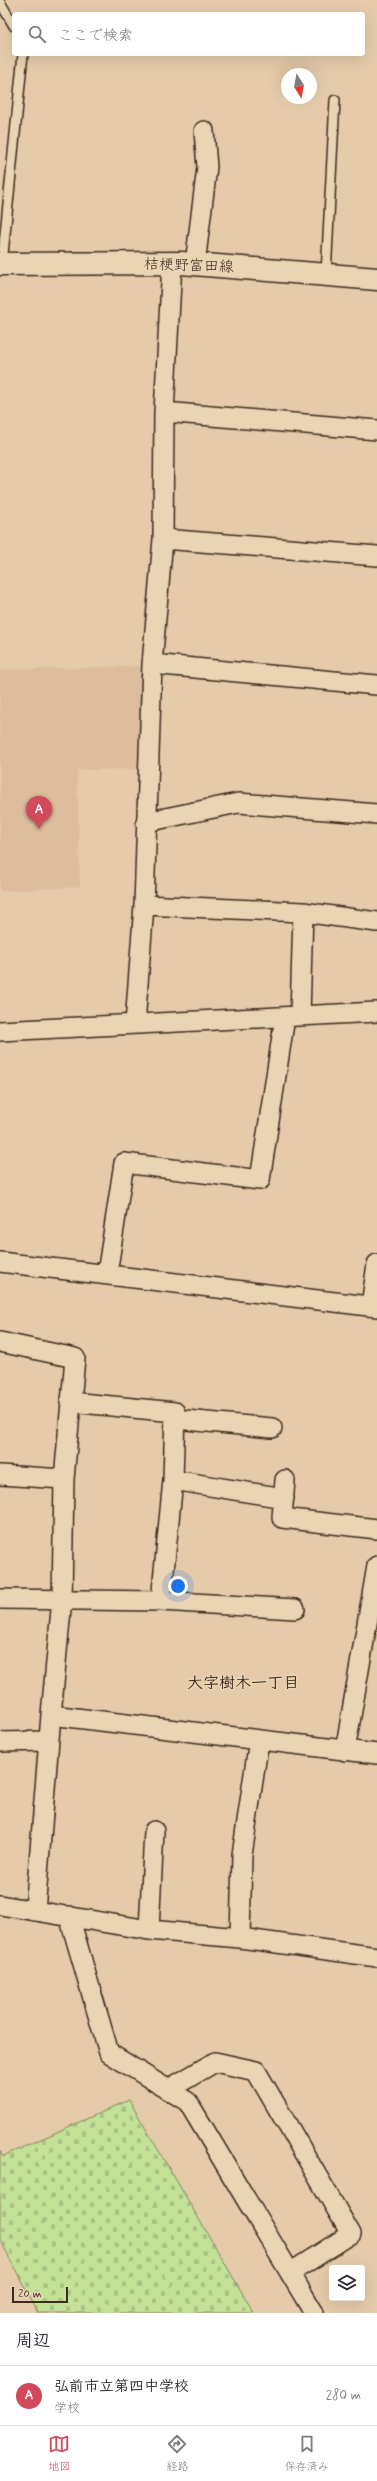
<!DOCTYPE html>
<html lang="ja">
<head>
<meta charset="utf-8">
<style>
  body { margin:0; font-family:Mynerve,"Klee One",sans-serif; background:#f7f7f7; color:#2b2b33 }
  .controls { position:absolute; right:12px; bottom:12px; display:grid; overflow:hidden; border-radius:4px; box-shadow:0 4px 16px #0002 }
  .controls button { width:36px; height:36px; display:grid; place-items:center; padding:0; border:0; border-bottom:1px solid #e1e1e2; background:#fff; color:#2b2b33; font:20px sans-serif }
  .compass { position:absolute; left:281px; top:68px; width:36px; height:36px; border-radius:50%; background:#fff; box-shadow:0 4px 16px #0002; rotate:169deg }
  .scale { position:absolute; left:12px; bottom:10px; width:56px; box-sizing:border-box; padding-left:4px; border:2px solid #3b2a1e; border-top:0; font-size:11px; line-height:14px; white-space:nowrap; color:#3b2a1e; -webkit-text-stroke:3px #e9d4b3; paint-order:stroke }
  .you { position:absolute; left:178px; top:1586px; width:14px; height:14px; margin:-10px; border:3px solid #fff; border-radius:50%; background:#1a73e8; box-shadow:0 0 0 6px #1a73e833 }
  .badge { display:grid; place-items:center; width:26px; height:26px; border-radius:50%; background:#d1495b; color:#fff; font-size:13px; font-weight:700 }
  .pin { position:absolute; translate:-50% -33px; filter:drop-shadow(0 1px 2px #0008) }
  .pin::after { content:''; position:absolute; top:21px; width:14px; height:12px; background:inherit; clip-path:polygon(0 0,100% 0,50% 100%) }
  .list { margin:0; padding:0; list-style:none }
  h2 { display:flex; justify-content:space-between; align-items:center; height:52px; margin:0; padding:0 16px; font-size:17px }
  h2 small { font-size:13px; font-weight:400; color:#7c7c81 }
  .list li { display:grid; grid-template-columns:26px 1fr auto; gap:12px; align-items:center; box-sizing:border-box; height:60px; padding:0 16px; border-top:1px solid #e1e1e2 }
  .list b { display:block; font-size:15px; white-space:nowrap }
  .list p { margin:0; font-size:13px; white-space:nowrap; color:#7c7c81 }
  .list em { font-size:13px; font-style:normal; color:#7c7c81 }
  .icon { flex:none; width:22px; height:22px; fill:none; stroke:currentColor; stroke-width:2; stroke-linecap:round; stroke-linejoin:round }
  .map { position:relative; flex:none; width:377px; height:2313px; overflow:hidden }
  .search { position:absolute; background:#fff; box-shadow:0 4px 16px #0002; left:12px; right:12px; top:12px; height:44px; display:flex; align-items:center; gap:10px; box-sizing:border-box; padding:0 14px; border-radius:4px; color:#7c7c81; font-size:15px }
  .sheet { height:112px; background:#fff }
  nav { display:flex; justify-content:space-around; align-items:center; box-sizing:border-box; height:56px; border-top:1px solid #e1e1e2; background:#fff; font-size:11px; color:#7c7c81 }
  nav a { display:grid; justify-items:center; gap:2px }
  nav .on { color:#d1495b }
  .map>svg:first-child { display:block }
  .built { fill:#ddbd9c }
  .cemetery { fill:url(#cemetery-stones); stroke:#80865b }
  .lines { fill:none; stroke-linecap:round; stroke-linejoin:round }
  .lane-casing { stroke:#3b2a1e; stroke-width:12 }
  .street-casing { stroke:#3b2a1e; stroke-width:22 }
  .secondary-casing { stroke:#3b2a1e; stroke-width:25 }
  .lane { stroke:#e9d4b3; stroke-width:9 }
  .street { stroke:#e9d4b3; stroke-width:19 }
  .secondary { stroke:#e9d4b3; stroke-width:22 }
  .labels { text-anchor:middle; stroke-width:3; stroke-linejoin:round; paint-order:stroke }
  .street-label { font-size:15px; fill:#3b2a1e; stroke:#e9d4b3 }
  .neighbourhood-label { font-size:16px; font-weight:bold; fill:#3b2a1e; stroke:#e9d4b3 }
</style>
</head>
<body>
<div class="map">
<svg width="377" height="2313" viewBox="0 0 377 2313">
  <defs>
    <pattern id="cemetery-stones" width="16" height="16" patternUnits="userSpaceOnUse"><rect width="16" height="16" fill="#c4e198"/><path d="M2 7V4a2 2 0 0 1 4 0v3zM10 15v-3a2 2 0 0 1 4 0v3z" fill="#a9c183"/></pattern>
  </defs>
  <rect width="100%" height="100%" fill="#e5cbaa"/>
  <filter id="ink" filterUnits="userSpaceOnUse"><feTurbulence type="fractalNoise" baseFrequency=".025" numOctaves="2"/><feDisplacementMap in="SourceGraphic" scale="8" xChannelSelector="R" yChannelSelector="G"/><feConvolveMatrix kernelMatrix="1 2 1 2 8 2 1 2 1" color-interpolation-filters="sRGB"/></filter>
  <g filter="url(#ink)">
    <path class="built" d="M142 666 139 769 77 770 80 887 0 891V670Z"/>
    <path class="cemetery" d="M129 2100 254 2313H38L0 2240V2151L3 2156Z"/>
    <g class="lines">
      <g class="lane-casing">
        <path id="lane" d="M0 2 14 26
          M2 264 23 54
          M326 275 335 100"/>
      </g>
      <g class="street-casing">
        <path id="street" d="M195 264 207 167 204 131
          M164 412 377 430
          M163 539 377 556
          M152 664 377 685
          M146 822 238 803 377 814
          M144 905 303 912 300 1016
          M303 912 377 922
          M135 1024 144 905 152 664 163 539 164 412 172 263
          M0 1031 377 1012
          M0 1262 377 1307
          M107 1274 124 1163 260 1180 285 1017
          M371 1306 377 1264
          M0 1342 75 1358 64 1479 62 1599 51 1715
          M175 1419 272 1428
          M0 1475 64 1479
          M173 1480 284 1498
          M285 1480 282 1518 377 1529
          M0 1599 161 1601 173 1480 175 1412 70 1402
          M161 1601 295 1609
          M0 1742 47 1741
          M345 1751 377 1566
          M0 1905 149 1930 240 1938 377 1957
          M35 1911 51 1715 377 1754
          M69 1916 109 2053 188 2102 314 2313
          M149 1930 154 1831
          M240 1938 242 1855 259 1740
          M169 2089 215 2062 256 2071 351 2234 290 2273"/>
      </g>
      <g class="secondary-casing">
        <path id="secondary" d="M0 264 181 263 377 279"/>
      </g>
      <use href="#lane" class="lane"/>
      <use href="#street" class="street"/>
      <use href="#secondary" class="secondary"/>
    </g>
  </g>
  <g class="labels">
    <g class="street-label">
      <text transform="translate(189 265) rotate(2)" y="5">桔梗野富田線</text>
    </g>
    <g class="neighbourhood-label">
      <text x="243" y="1688">大字樹木一丁目</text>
    </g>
  </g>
</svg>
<div class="controls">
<button><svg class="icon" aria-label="layers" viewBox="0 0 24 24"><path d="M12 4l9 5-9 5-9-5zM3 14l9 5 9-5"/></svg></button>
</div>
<svg class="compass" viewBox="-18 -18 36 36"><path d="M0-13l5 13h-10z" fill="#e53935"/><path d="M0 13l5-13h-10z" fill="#7c7c81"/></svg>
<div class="scale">20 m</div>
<div class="you"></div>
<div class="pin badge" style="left:39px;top:829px">A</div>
<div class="search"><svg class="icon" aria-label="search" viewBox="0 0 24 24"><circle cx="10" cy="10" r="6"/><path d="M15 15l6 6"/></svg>ここで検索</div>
</div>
<section class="sheet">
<h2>周辺<small></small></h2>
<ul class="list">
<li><span class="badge">A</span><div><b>弘前市立第四中学校</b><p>学校</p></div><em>280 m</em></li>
</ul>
</section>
<nav>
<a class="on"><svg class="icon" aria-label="map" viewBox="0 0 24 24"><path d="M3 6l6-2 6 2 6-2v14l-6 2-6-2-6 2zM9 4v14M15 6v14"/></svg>地図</a>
<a><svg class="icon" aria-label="directions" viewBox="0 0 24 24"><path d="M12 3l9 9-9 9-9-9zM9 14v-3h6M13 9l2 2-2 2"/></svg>経路</a>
<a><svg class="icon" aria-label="saved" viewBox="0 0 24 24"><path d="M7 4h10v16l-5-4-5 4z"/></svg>保存済み</a>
</nav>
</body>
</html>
